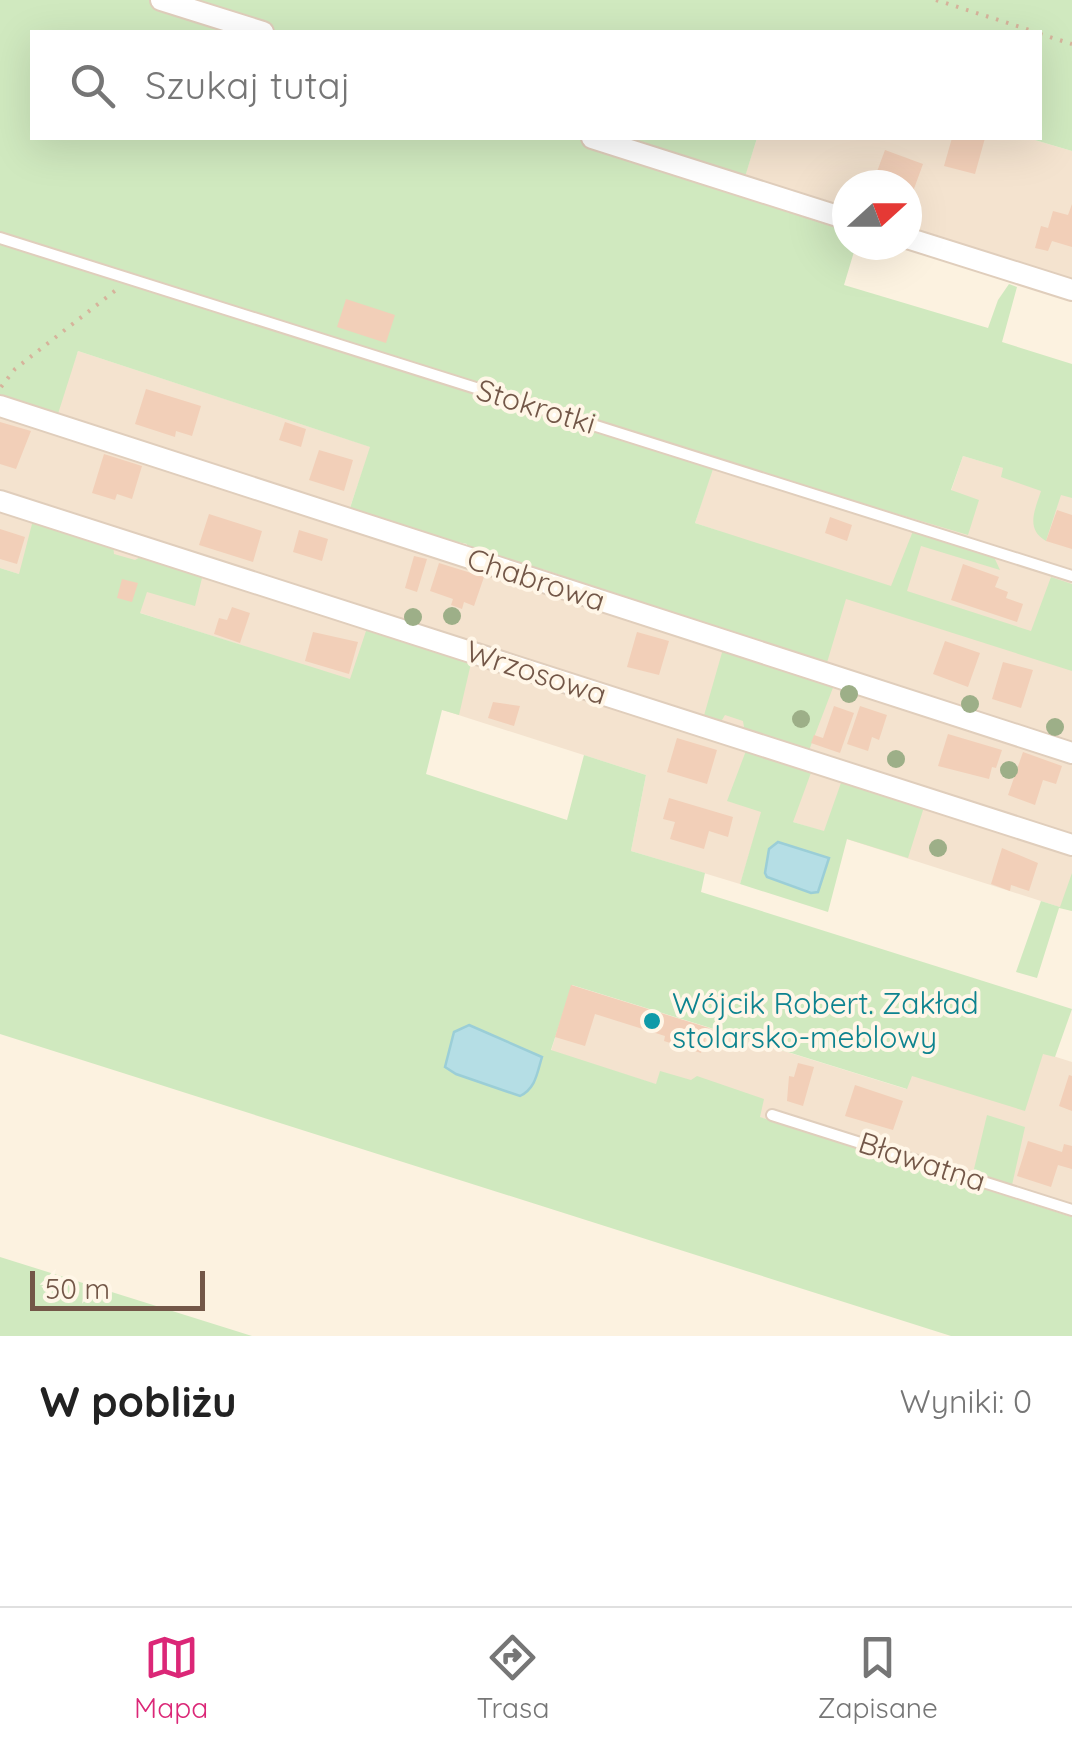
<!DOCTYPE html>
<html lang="pl">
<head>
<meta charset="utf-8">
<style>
  body { margin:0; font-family:Quicksand,sans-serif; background:#f2f2f2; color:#222 }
  .compass { position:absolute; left:832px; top:170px; width:90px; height:90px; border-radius:50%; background:#fff; box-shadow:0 10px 40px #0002; rotate:69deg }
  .scale { position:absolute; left:30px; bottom:25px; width:175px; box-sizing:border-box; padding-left:10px; border:5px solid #735748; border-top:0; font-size:28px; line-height:35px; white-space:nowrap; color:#735748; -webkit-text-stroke:8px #fff6e7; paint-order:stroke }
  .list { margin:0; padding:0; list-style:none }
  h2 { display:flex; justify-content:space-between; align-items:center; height:130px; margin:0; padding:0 40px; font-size:42px }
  h2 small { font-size:32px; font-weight:400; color:#767676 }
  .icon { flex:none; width:55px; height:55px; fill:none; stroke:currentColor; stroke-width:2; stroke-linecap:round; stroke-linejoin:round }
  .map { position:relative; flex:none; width:1072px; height:1336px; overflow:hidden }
  .search { position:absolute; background:#fff; box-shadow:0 10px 40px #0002; left:30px; right:30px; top:30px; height:110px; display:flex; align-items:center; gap:25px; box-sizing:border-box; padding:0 35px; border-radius:0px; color:#767676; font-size:38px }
  .sheet { height:270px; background:#fff }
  nav { display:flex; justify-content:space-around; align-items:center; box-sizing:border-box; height:140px; border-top:2px solid #e0e0e0; background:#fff; font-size:28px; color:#767676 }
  nav a { display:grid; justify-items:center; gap:5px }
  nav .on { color:#db2777 }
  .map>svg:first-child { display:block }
  .residential { fill:#f4e3cf }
  .green { fill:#d0e9bf }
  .water { fill:#b5dee5; stroke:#9bced7; stroke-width:2.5 }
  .building { fill:#f2cfb8 }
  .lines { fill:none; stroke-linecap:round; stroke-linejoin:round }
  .service-casing { stroke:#e0cebc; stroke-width:14 }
  .minor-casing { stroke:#e0cebc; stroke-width:24 }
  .path { stroke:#d6b39b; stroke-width:4; stroke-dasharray:2.5 8; stroke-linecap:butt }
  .service { stroke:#fff; stroke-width:10 }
  .minor { stroke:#fff; stroke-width:20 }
  .tree { fill:#9daf88 }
  .culture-dot { fill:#0f9aa8; stroke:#fff6e7; stroke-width:4 }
  .labels { text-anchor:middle; stroke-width:8; stroke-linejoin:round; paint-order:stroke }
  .street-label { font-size:30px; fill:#735748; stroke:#fff6e7 }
  .culture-label { font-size:30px; fill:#0d838f; stroke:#fff6e7; text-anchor:start }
</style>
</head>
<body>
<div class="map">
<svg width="1072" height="1336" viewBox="0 0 1072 1336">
  <rect width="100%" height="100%" fill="#fcf2e0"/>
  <path class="residential" d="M757 138H1028L1072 151V281L907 230V185H847V204L841 209 744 179Z
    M78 351 371 447 348 513 467 545 560 575 564 583 719 531 695 523 715 460 951 491 963 456 1072 488V911L762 812 740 884 631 851 646 775 0 568V418L48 433Z
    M571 985 906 1089 930 1017 1072 1062V1217L551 1051Z"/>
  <path class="green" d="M0 0H1072V151L1028 138H1040V32H32V138H757L740 193 847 228V245H856L844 285 988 328 998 300 1009 284 1017 287 1002 342 1072 364V498L1061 495 1046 541C1025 529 1035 510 1041 491L1001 477 1003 468 963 456 951 490 979 500 968 535 716 460 695 523 891 586 913 531 994 557 1000 570 921 546 907 591 1031 631 1051 577 1072 584V671L846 599 826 666 564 583 560 575 542 569 533 573 466 550 467 544 443 539 433 541 348 514 370 447 78 351 57 417 0 399Z
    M33 520 113 545 114 554 135 560 142 556 203 574 195 606 147 592 140 613 350 679 368 625 472 659 459 715 442 710 426 774 567 820 584 755 646 775 631 851 705 873 701 892 1072 1009 1055 1057 1043 1054 1025 1111 912 1076 907 1089 572 985 551 1050 656 1084 660 1071 691 1080 697 1076 764 1099 760 1117 1072 1217V1336H951L0 1034V568L19 574Z
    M723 649 834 685 808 753 745 733 743 721 725 715 719 725 703 719Z
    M747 748 812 770 793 822 824 831 842 780 924 807 908 858 847 839 828 912 740 884 761 812 727 801Z
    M1072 873V911L1059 908 1037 978 1016 972 1041 901 1060 907Z
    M987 1115 1025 1127 1012 1185 973 1173Z
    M0 1257 252 1336H0Z"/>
  <path class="water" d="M778 842 829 858 818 892 811 893 767 877 765 873 769 849Z
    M469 1025 542 1057C537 1073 536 1088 520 1096L456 1074 445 1067 454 1032Z"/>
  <path class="building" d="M952 138H985L975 174 944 166Z
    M885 150 923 164 907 208V185H872Z
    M1072 204V247L1052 241 1048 251 1035 248 1041 226 1048 228 1053 211 1068 215Z
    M346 299 395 315 386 343 337 327Z
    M146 389 201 406 192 436 176 431 175 437 135 424Z
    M0 422 31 431 16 469 0 464Z
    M285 422 306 429 301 447 279 440Z
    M319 450 353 460 344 491 309 480Z
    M104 454 142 466 132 499 117 494 115 500 92 493Z
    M1057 510 1072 515V549L1046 541Z
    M209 514 262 531 253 562 199 545Z
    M830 517 852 525 847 541 825 533Z
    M0 529 25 537 17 564 0 559Z
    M299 530 328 539 322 561 293 552Z
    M414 556 427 559 417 592 405 588Z
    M439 563 484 577 474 606 464 602 462 609 451 605 453 599 430 591Z
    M963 564 999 577 995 587 1008 592 1006 598 1023 604 1017 622 951 600Z
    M122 579 138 583 132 602 117 598Z
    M232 607 250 613 240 643 214 634 219 618 227 620Z
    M313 632 358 642 349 674 305 661Z
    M637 632 669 641 659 675 627 667Z
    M945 641 980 653 968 687 933 674Z
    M1003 662 1033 670 1021 708 992 699Z
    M493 702 520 706 514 726 488 718Z
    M834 706 854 713 840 753 811 743 814 735 823 738Z
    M860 706 887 715 879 740 872 737 868 751 847 744Z
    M948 734 1002 750 996 768 992 767 989 779 938 766Z
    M677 738 717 750 707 784 667 772Z
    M1023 752 1062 766 1056 784 1043 780 1035 805 1008 795Z
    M669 798 733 817 728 837 709 831 704 849 670 839 675 822 663 819Z
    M1002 848 1038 863 1029 891 1011 885 1010 891 991 884Z
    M571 985 709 1028 701 1053 664 1041 665 1036 595 1014 585 1046 555 1037Z
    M798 1063 814 1067 803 1106 787 1101 789 1076 794 1077Z
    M1069 1075 1072 1076V1111L1059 1106Z
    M855 1085 903 1101 893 1130 845 1116Z
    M1028 1141 1062 1152 1064 1144 1072 1146V1169L1058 1165 1051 1187 1017 1176Z"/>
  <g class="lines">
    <g class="service-casing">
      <path id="service" d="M0 238 1072 576
        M772 1115 1072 1210"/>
    </g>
    <g class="minor-casing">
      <path id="minor" d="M161 0 263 32
        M592 138 847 219
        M907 238 1072 290
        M0 406 1072 753
        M0 501 1072 845"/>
    </g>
    <path class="path" d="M936 0 1036 32
      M1040 34 1072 44
      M1 387 15 369 116 290"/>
    <use href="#service" class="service"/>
    <use href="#minor" class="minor"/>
  </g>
  <g class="tree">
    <circle cx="452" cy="616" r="9"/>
    <circle cx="413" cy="617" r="9"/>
    <circle cx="849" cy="694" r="9"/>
    <circle cx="970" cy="704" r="9"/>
    <circle cx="801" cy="719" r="9"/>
    <circle cx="1055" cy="727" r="9"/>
    <circle cx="896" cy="759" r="9"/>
    <circle cx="1009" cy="770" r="9"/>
    <circle cx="938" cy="848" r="9"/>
  </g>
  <circle class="culture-dot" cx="652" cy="1021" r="10"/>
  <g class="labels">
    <g class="street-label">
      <text transform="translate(536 407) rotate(17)" y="10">Stokrotki</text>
      <text transform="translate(536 580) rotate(18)" y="10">Chabrowa</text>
      <text transform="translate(536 673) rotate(18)" y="10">Wrzosowa</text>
      <text transform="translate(922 1162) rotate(18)" y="10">Bławatna</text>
    </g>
    <g class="culture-label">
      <text x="672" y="1014">Wójcik Robert. Zakład<tspan x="672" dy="34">stolarsko-meblowy</tspan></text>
    </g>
  </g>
</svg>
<svg class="compass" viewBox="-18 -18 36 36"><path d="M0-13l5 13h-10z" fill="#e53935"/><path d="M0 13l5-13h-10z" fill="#767676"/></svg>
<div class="scale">50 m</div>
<div class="search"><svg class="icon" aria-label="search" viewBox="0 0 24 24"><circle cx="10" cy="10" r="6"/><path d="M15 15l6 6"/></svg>Szukaj tutaj</div>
</div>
<section class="sheet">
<h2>W pobliżu<small>Wyniki: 0</small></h2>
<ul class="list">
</ul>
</section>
<nav>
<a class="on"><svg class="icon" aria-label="map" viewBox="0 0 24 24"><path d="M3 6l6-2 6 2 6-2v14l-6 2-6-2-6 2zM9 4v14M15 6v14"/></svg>Mapa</a>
<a><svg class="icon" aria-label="directions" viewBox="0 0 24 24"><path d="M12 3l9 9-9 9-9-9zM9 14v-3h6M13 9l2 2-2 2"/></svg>Trasa</a>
<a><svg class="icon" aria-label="saved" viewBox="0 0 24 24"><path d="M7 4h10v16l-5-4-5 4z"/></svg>Zapisane</a>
</nav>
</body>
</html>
